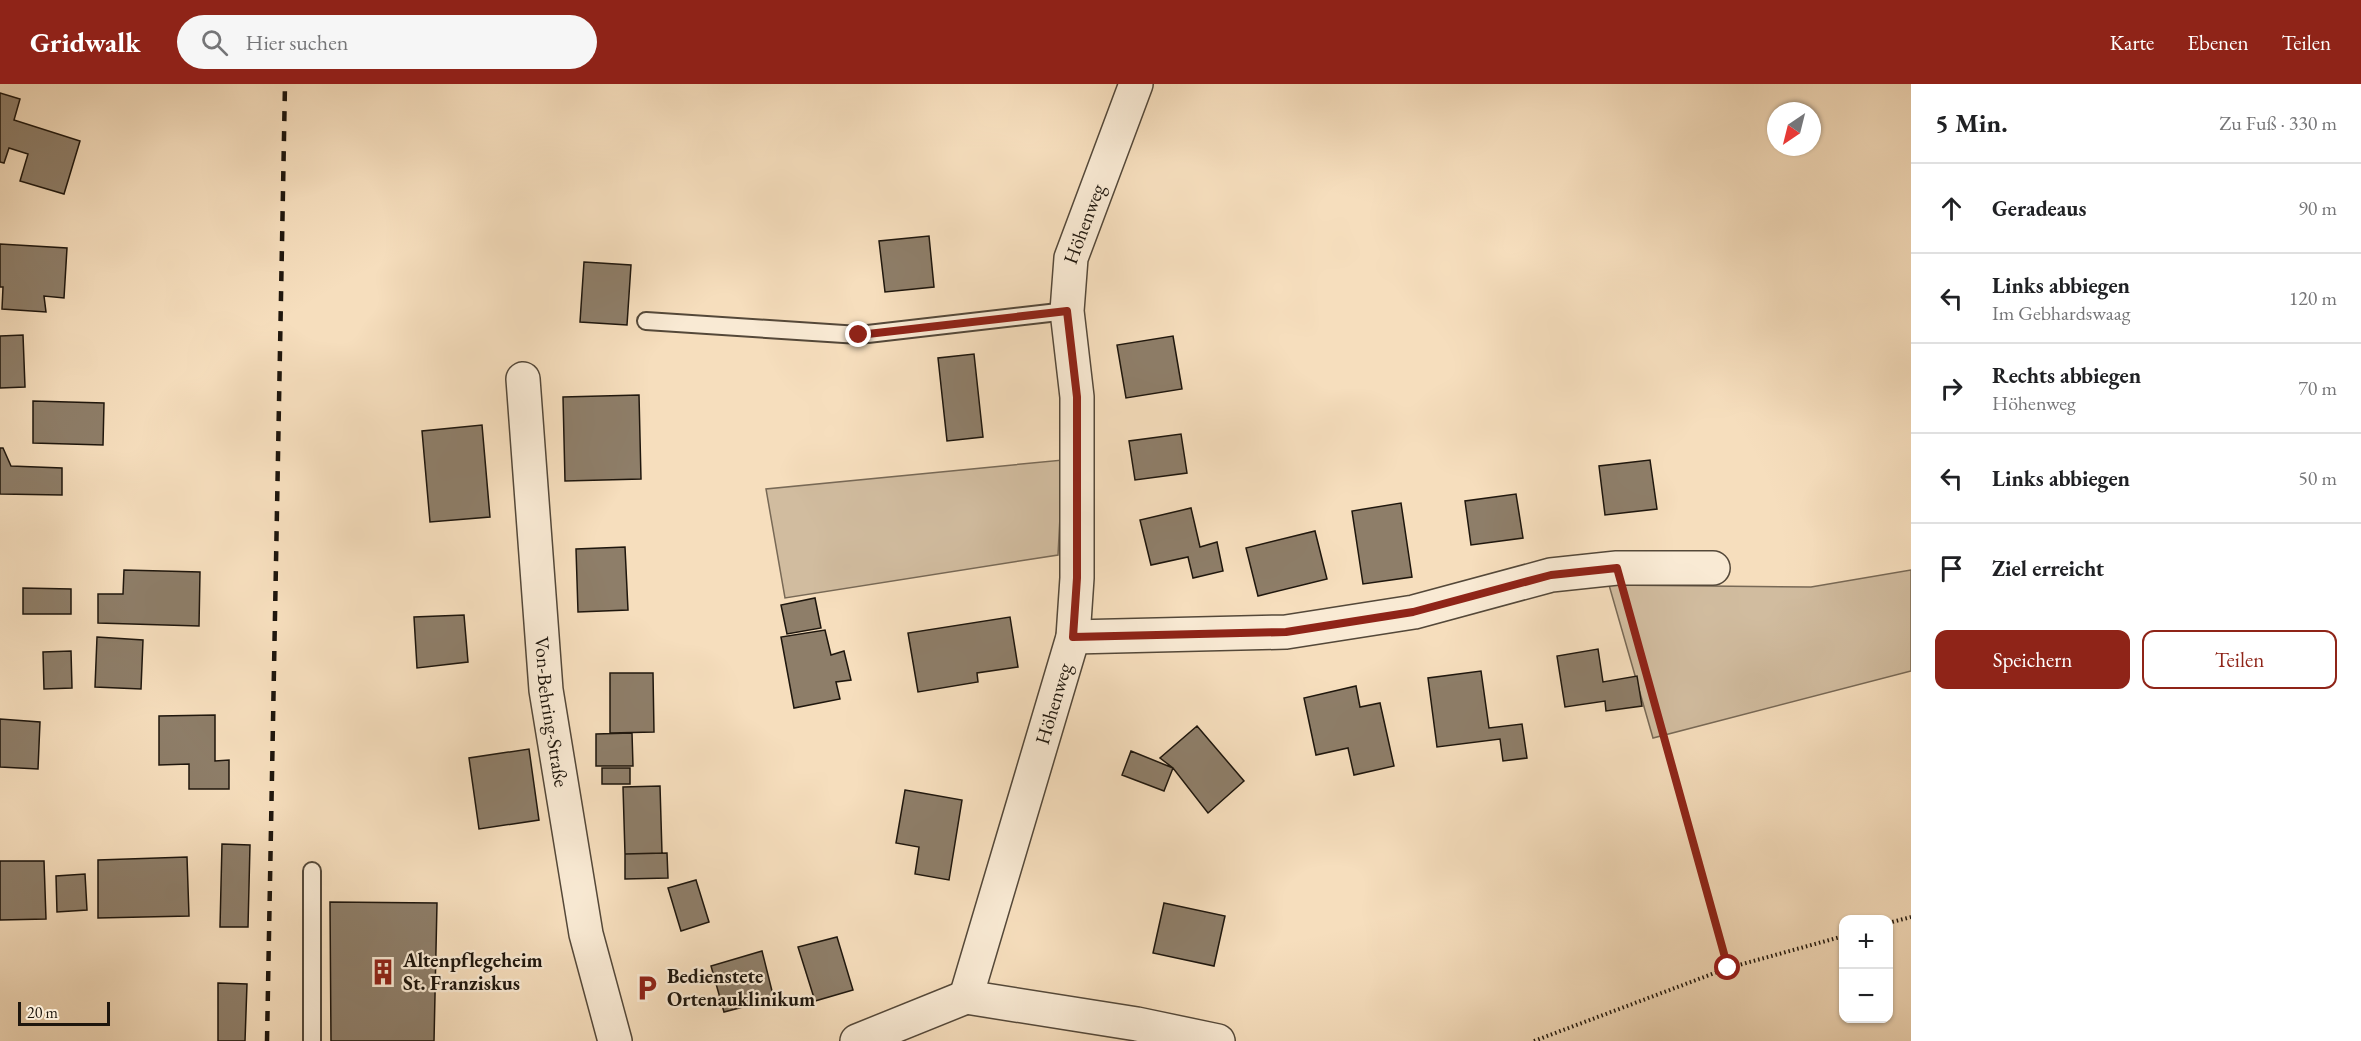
<!DOCTYPE html>
<html lang="de">
<head>
<meta charset="utf-8">
<style>
  body { margin:0; font-family:"EB Garamond",serif; background:#f6f6f6; color:#202124 }
  .controls { position:absolute; right:18px; bottom:18px; display:grid; overflow:hidden; border-radius:12px; box-shadow:0 2px 4px #0004 }
  .controls button { width:54px; height:54px; display:grid; place-items:center; padding:0; border:0; border-bottom:2px solid #e0e0e0; background:#fff; color:#202124; font:30px sans-serif }
  .compass { position:absolute; left:1767px; top:18px; width:54px; height:54px; border-radius:50%; background:#fff; box-shadow:0 2px 4px #0004; rotate:215deg }
  .scale { position:absolute; left:18px; bottom:15px; width:92px; box-sizing:border-box; padding-left:6px; border:3px solid #1e160d; border-top:0; font-size:16px; line-height:21px; white-space:nowrap; color:#1e160d; -webkit-text-stroke:4px #f9ead4; paint-order:stroke }
  .stop { position:absolute; width:18px; height:18px; margin:-14px; border:4px solid #8f2418; border-radius:50%; background:#fff }
  .stop.end { background:#8f2418; border-color:#fff; box-shadow:0 2px 6px #0008 }
  .list { margin:0; padding:0; list-style:none }
  h2 { display:flex; justify-content:space-between; align-items:center; height:78px; margin:0; padding:0 24px; font-size:26px }
  h2 small { font-size:20px; font-weight:400; color:#757577 }
  .list li { display:grid; grid-template-columns:39px 1fr auto; gap:18px; align-items:center; box-sizing:border-box; height:90px; padding:0 24px; border-top:2px solid #e0e0e0 }
  .list b { display:block; font-size:22px; white-space:nowrap }
  .list p { margin:0; font-size:20px; white-space:nowrap; color:#757577 }
  .list em { font-size:20px; font-style:normal; color:#757577 }
  .actions { display:flex; gap:12px; padding:18px 24px }
  .actions a { flex:1; padding:14px 0; border:2px solid #8f2418; border-radius:12px; text-align:center; font-size:21px; color:#8f2418 }
  .actions .main { background:#8f2418; color:#fff }
  .icon { flex:none; width:33px; height:33px; fill:none; stroke:currentColor; stroke-width:2; stroke-linecap:round; stroke-linejoin:round }
  .map { position:relative; flex:none; width:1911px; height:957px; overflow:hidden }
  header { display:flex; align-items:center; gap:36px; box-sizing:border-box; height:84px; padding:0 30px; background:#8f2418; color:#fff }
  header strong { font-size:28px }
  nav { display:flex; gap:33px; margin-inline-start:auto; font-size:21px }
  .search { width:420px; height:54px; background:#f6f6f6; display:flex; align-items:center; gap:15px; box-sizing:border-box; padding:0 21px; border-radius:33px; color:#757577; font-size:22px }
  main { display:flex }
  aside { flex:1; background:#fff }
  .map>svg:first-child { display:block }
  .green { fill:#d1bc9f; stroke:#786956; stroke-width:1.5 }
  .building { fill:#8e7e69; stroke:#1e160d; stroke-width:1.5 }
  .lines { fill:none; stroke-linecap:round; stroke-linejoin:round }
  .lane-casing { stroke:#544839; stroke-width:20 }
  .street-casing { stroke:#544839; stroke-width:36 }
  .path { stroke:#1e160d; stroke-width:4; stroke-dasharray:1.5 3; stroke-linecap:butt }
  .lane { stroke:#f9ead4; stroke-width:16 }
  .street { stroke:#f9ead4; stroke-width:33 }
  .rail { stroke:#1e160d; stroke-width:4.5; stroke-dasharray:10 10; stroke-linecap:butt }
  .route { stroke:#8f2418; stroke-width:8 }
  .labels { text-anchor:middle; stroke-width:4.5; stroke-linejoin:round; paint-order:stroke }
  .street-label { font-size:20px; fill:#1e160d; stroke:#f9ead4 }
  .poi-label { font-size:20px; font-weight:bold; fill:#1e160d; stroke:#f9ead4; text-anchor:start }
</style>
</head>
<body>
<header>
<strong>Gridwalk</strong>
<div class="search"><svg class="icon" aria-label="search" viewBox="0 0 24 24"><circle cx="10" cy="10" r="6"/><path d="M15 15l6 6"/></svg>Hier suchen</div>
<nav><a>Karte</a><a>Ebenen</a><a>Teilen</a></nav>
</header>
<main>
<div class="map">
<svg width="1911" height="957" viewBox="0 0 1911 957">
  <rect width="100%" height="100%" fill="#f6debd"/>
  <filter id="stains"><feTurbulence type="fractalNoise" baseFrequency=".00333" numOctaves="4"/><feColorMatrix values="0 0 0 0 .2 0 0 0 0 .09 0 0 0 0 .02 0 0 0 .5 -.17"/></filter>
  <radialGradient id="worn" r=".72"><stop offset=".6" stop-color="#630" stop-opacity="0"/><stop offset="1" stop-color="#630" stop-opacity=".3"/></radialGradient>
  <path class="green" d="M1063 376 1058 471 785 514 766 405Z
    M1911 486V587L1653 654 1609 501 1811 503Z"/>
  <path class="building" d="M0 9 20 15 14 36 80 57 64 110 20 97 28 70 9 64 4 79 0 78Z
    M929 152 934 203 885 208 879 157Z
    M0 160 67 164 64 214 44 212 46 228 2 225 3 203H0Z
    M584 178 631 181 627 241 580 238Z
    M23 251 25 303 0 304V252Z
    M1173 252 1182 305 1126 314 1117 261Z
    M974 270 983 353 947 357 938 274Z
    M639 311 641 395 565 397 563 313Z
    M33 317 104 319 103 361 33 359Z
    M482 341 490 433 430 438 422 347Z
    M1181 350 1187 389 1135 396 1129 357Z
    M0 364H3L11 382 62 384V411L0 410Z
    M1650 376 1657 425 1605 431 1599 382Z
    M1516 410 1523 454 1471 461 1465 417Z
    M1401 419 1412 493 1363 500 1352 427Z
    M1191 424 1200 463 1217 458 1223 487 1193 494 1188 473 1151 481 1140 436Z
    M1315 447 1327 495 1258 512 1246 464Z
    M625 463 628 526 578 528 576 465Z
    M124 486 200 488 199 542 98 539V510H123Z
    M23 504 71 505V530H23Z
    M815 514 821 544 787 550 781 521Z
    M464 531 468 578 417 584 414 533Z
    M1010 533 1018 583 977 589 978 598 918 608 908 549Z
    M825 546 831 571 844 567 851 596 836 598 840 615 794 624 781 553Z
    M97 553 143 556 141 605 95 603Z
    M1598 565 1603 598 1637 592 1642 622 1606 627 1605 617 1565 623 1557 572Z
    M71 567 72 604 44 605 43 568Z
    M1481 587 1489 644 1522 640 1527 674 1503 677 1500 655 1437 663 1428 594Z
    M610 589H653L654 648 610 649Z
    M1356 602 1360 623 1380 619 1394 682 1354 691 1348 664 1316 671 1304 614Z
    M215 631V677L229 676V705H189V680L159 681V632Z
    M0 635 40 638 38 685 0 683Z
    M1197 642 1244 697 1208 729 1173 684 1160 674Z
    M632 649 633 682H596V650Z
    M529 665 539 736 479 745 469 674Z
    M1131 667 1173 684 1164 707 1122 691Z
    M602 684H630V700H602Z
    M660 702 662 769 625 770 623 703Z
    M905 706 962 716 949 796 915 790 919 763 896 759Z
    M222 760 250 761 248 843H220Z
    M667 769 668 794 625 795V770Z
    M187 773 189 832 98 834V776Z
    M0 777H44L46 835 0 836Z
    M85 790 87 826 57 828 56 792Z
    M696 796 709 838 681 847 668 804Z
    M330 818 437 819 434 957H331Z
    M1164 819 1225 832 1214 882 1153 869Z
    M837 853 853 906 815 917 798 863Z
    M762 867 774 915 724 928 711 882Z
    M218 899 247 900 245 957H218Z"/>
  <g class="lines">
    <g class="lane-casing">
      <path id="lane" d="M646 237 859 251 1067 227
        M312 787V957"/>
    </g>
    <g class="street-casing">
      <g id="street">
        <path id="s1" d="M523 295 546 606 586 850 615 957"/>
        <path d="M1073 553 1286 548 1414 528 1551 491 1617 484H1713"/>
        <path id="s2" d="M966 913 1073 553 1077 494V313L1067 227 1071 174 1136 0"/>
        <path d="M966 913 1137 940 1218 957"/>
        <path d="M857 957 966 913"/>
      </g>
    </g>
    <path class="path" d="M1626 515 1728 884
      M1888 839 1911 833
      M1534 957 1728 884 1844 852"/>
    <use href="#lane" class="lane"/>
    <use href="#street" class="street"/>
    <path class="rail" d="M267 957 285 0"/>
  </g>
  <g class="lines">
    <path class="route" d="M859 251 1067 227 1077 313V494L1073 553 1286 548 1413 528 1551 491 1617 484 1728 884"/>
  </g>
  <defs>
    <g id="building-bare" transform="scale(2.07)"><path d="M-4-6H4V6H1V3H-1V6H-4ZM-2.5-4.3h1.7v1.8h-1.7ZM.8-4.3h1.7v1.8H.8ZM-2.5-1h1.7V.8h-1.7ZM.8-1h1.7V.8H.8Z" fill="#8f2418" stroke="#f9ead4" stroke-width="2.5" paint-order="stroke"/></g>
    <g id="parking-bare" transform="scale(2.07)"><path d="M-3.5-5.5H1a3.5 3.5 0 0 1 0 7H-1V5.5H-3.5ZM-1-3.4V-.6H.8a1.4 1.4 0 0 0 0-2.8Z" fill="#8f2418" stroke="#f9ead4" stroke-width="2.5" paint-order="stroke"/></g>
  </defs>
  <g fill-rule="evenodd">
    <use href="#building-bare" x="383" y="888"/>
    <use href="#parking-bare" x="647" y="904"/>
  </g>
  <g class="labels">
    <g class="street-label">
      <text dy="7" stroke="none"><textPath href="#s2" startOffset="792">Höhenweg</textPath></text>
      <text dy="7" stroke="none"><textPath href="#s2" startOffset="306">Höhenweg</textPath></text>
      <text dy="7" stroke="none"><textPath href="#s1" startOffset="334">Von-Behring-Straße</textPath></text>
    </g>
    <g class="poi-label">
      <text x="403" y="883">Altenpflegeheim<tspan x="403" dy="23">St. Franziskus</tspan></text>
      <text x="667" y="899">Bedienstete<tspan x="667" dy="23">Ortenauklinikum</tspan></text>
    </g>
  </g>
  <rect width="100%" height="100%" filter="url(#stains)"/>
  <rect width="100%" height="100%" fill="url(#worn)"/>
</svg>
<div class="controls">
<button>+</button>
<button>−</button>
</div>
<svg class="compass" viewBox="-18 -18 36 36"><path d="M0-13l5 13h-10z" fill="#e53935"/><path d="M0 13l5-13h-10z" fill="#757577"/></svg>
<div class="scale">20 m</div>
<div class="stop" style="left:1728px;top:884px"></div>
<div class="stop end" style="left:859px;top:251px"></div>
</div>
<aside>
<h2>5 Min.<small>Zu Fuß · 330 m</small></h2>
<ul class="list">
<li><svg class="icon" aria-label="ahead" viewBox="0 0 24 24"><path d="M12 20V5M6 11l6-6 6 6"/></svg><div><b>Geradeaus</b></div><em>90 m</em></li>
<li><svg class="icon" aria-label="left" viewBox="0 0 24 24"><path d="M17 20v-9H6M10 6l-5 5 5 5"/></svg><div><b>Links abbiegen</b><p>Im Gebhardswaag</p></div><em>120 m</em></li>
<li><svg class="icon" aria-label="right" viewBox="0 0 24 24"><path d="M7 20v-9h11M14 6l5 5-5 5"/></svg><div><b>Rechts abbiegen</b><p>Höhenweg</p></div><em>70 m</em></li>
<li><svg class="icon" aria-label="left" viewBox="0 0 24 24"><path d="M17 20v-9H6M10 6l-5 5 5 5"/></svg><div><b>Links abbiegen</b></div><em>50 m</em></li>
<li><svg class="icon" aria-label="arrive" viewBox="0 0 24 24"><path d="M6 21V4h12l-3 4 3 4H6"/></svg><div><b>Ziel erreicht</b></div></li>
</ul>
<div class="actions"><a class="main">Speichern</a><a>Teilen</a></div>
</aside>
</main>
</body>
</html>
